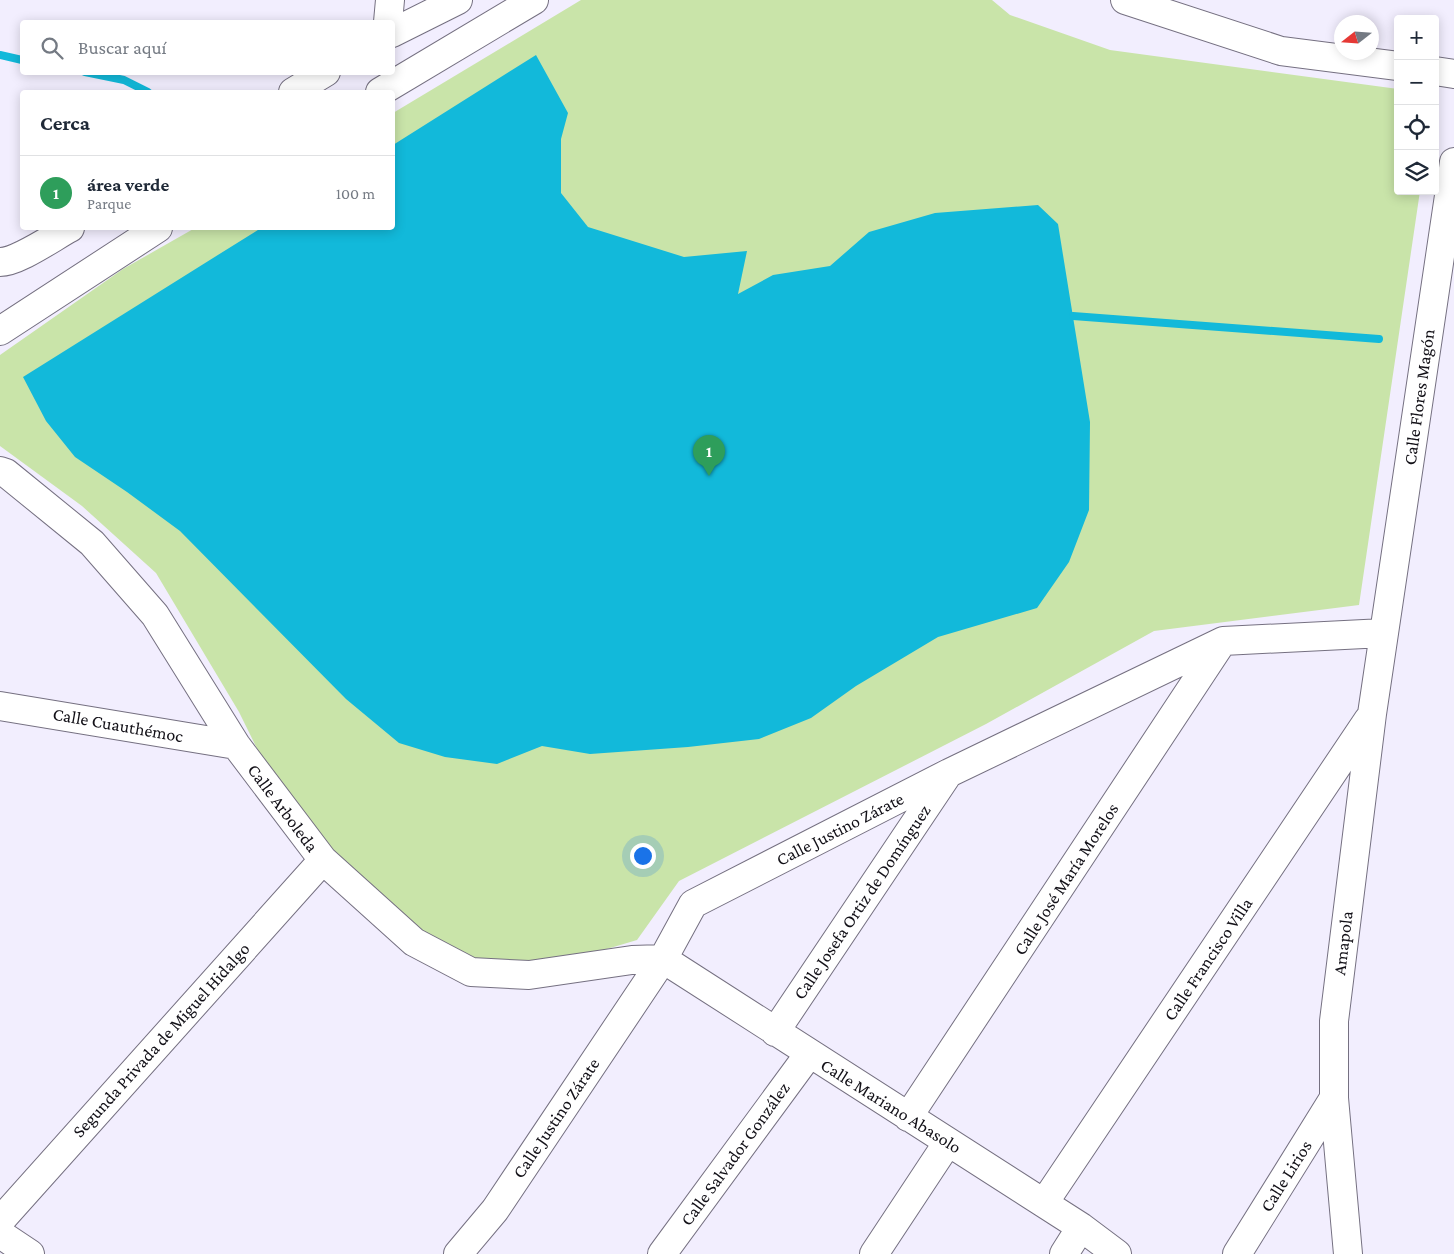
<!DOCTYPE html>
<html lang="es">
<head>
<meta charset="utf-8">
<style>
  body { margin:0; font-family:"Crimson Pro",serif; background:#f2f2f3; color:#1f2937 }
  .controls { position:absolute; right:15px; top:15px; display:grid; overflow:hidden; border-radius:5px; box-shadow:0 2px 12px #0003 }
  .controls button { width:45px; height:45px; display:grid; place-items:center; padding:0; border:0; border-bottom:1px solid #e0e1e3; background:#fff; color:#1f2937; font:25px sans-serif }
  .compass { position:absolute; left:1334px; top:15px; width:45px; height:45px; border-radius:50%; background:#fff; box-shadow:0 2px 12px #0003; rotate:253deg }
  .you { position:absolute; left:642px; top:855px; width:18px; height:18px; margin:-12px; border:4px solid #fff; border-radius:50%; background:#1a73e8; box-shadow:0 0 0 8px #1a73e833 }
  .badge { display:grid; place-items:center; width:32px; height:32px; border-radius:50%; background:#1a73e8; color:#fff; font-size:16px; font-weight:700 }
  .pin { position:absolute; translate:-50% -41px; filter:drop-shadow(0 1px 2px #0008) }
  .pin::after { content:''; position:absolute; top:26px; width:18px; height:15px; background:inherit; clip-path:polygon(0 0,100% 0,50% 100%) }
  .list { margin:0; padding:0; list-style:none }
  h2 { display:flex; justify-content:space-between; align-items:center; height:65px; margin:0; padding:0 20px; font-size:21px }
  h2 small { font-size:16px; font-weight:400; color:#747a83 }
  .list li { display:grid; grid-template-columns:32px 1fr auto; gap:15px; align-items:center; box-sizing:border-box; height:75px; padding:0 20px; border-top:1px solid #e0e1e3 }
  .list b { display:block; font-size:19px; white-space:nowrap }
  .list p { margin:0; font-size:16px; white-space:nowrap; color:#747a83 }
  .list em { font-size:16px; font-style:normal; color:#747a83 }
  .icon { flex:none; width:28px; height:28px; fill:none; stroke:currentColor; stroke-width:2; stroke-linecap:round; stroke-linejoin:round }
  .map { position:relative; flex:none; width:1454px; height:1254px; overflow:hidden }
  .search { position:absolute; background:#fff; box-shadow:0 2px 12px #0003; left:20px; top:20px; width:375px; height:55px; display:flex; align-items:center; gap:12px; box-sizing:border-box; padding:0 18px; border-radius:5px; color:#747a83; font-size:19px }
  .panel { position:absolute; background:#fff; box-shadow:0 2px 12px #0003; left:20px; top:90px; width:375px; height:140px; border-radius:5px }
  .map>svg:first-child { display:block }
  .green { fill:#c9e4a9 }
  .water { fill:#12b9da }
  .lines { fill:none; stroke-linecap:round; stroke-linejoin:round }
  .stream { stroke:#12b9da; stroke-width:8 }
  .minor-casing { stroke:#757081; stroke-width:30 }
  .minor { stroke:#fff; stroke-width:28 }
  .labels { text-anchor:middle; stroke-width:4; stroke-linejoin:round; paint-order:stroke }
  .street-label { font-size:18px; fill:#121017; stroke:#fff }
</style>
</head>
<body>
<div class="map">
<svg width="1454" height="1254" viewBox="0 0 1454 1254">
  <rect width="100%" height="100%" fill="#f2eefe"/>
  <path class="green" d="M581 0H992L1010 15 1110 50 1398 89V191H1420L1359 605 1154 631 986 724 679 881 637 940 590 954 504 967 454 952 381 904 273 781 239 712 156 573 82 506 0 446V355L123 269 195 228H392L393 113Z"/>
  <path class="water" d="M536 55 568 113 561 139V193L588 227 684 257 747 251 738 294 773 275 830 266 869 232 935 213 1038 205 1058 224 1090 422 1089 510 1069 562 1037 608 938 637 856 686 811 718 759 739 688 747 590 754 542 746 497 764 445 757 399 743 346 699 180 531 127 492 75 457 46 421 23 377 261 228H392L393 145Z"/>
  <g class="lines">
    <path class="stream" d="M0 55 22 60
      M85 72 124 80 148 92
      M1073 316 1379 339"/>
    <g class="minor-casing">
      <path id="minor" d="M1125 0 1281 51 1398 66
        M388 22 390 0
        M392 33 458 0
        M1435 71 1454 74
        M293 92 326 72
        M380 92 534 0
        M0 262C18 262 53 237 70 228
        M0 331 158 228
        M0 471 6 473 92 543 155 615 236 745 323 860 414 942 471 972 529 975 632 960 663 959 1081 1227 1117 1254
        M0 706 236 745
        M775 1032 948 774
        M908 1117 1222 642
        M1044 1203 1368 720
        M0 1221 323 860
        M0 1234 30 1254
        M458 1254 495 1210 663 959 693 904 949 773 1223 641 1384 633
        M662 1254 809 1054
        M874 1254 948 1142
        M1064 1254 1081 1227
        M1237 1254 1334 1098
        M1348 1254 1334 1098V1021L1372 714 1454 162"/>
    </g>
    <use href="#minor" class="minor"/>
  </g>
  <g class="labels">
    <g class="street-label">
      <text transform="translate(1419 397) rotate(-82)" y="6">Calle Flores Magón</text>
      <text transform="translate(118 725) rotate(10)" y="6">Calle Cuauthémoc</text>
      <text transform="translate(283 808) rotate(53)" y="6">Calle Arboleda</text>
      <text transform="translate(840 829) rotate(-27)" y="6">Calle Justino Zárate</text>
      <text transform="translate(1066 879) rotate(-57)" y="6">Calle José María Morelos</text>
      <text transform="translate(862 902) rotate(-56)" y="6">Calle Josefa Ortiz de Domínguez</text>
      <text transform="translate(1343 943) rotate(-83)" y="6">Amapola</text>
      <text transform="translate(1208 959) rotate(-56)" y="6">Calle Francisco Villa</text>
      <text transform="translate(161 1040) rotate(-48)" y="6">Segunda Privada de Miguel Hidalgo</text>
      <text transform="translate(891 1106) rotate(32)" y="6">Calle Mariano Abasolo</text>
      <text transform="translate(556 1118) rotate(-56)" y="6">Calle Justino Zárate</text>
      <text transform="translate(735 1154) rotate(-54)" y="6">Calle Salvador González</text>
      <text transform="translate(1286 1176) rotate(-58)" y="6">Calle Lirios</text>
    </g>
  </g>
</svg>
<div class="controls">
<button>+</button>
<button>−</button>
<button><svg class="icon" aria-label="locate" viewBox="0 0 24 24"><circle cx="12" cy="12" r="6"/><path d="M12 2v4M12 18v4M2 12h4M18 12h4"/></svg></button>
<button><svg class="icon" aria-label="layers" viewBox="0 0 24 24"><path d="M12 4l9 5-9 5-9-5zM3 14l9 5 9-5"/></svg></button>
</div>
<svg class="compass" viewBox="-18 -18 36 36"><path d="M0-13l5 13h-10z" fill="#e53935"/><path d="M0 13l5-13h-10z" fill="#747a83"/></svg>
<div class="you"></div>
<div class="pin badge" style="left:709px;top:476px;background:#2e9e5b">1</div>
<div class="search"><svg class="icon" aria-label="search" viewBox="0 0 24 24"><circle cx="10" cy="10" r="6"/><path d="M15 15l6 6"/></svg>Buscar aquí</div>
<section class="panel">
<h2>Cerca<small></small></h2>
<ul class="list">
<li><span class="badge" style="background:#2e9e5b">1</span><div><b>área verde</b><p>Parque</p></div><em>100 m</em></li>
</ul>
</section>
</div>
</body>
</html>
